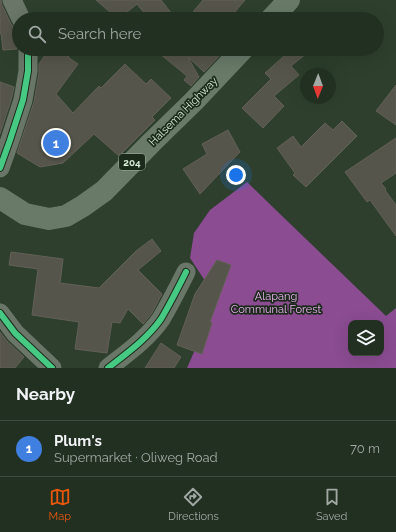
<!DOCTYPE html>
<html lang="en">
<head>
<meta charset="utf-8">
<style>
  body { margin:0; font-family:Raleway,sans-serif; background:#2a382a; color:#f1f3f6 }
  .controls { position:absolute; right:12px; bottom:12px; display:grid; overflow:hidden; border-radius:8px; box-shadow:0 4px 16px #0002 }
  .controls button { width:36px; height:36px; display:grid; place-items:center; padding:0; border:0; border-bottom:1px solid #3f4b40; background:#223022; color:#f1f3f6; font:20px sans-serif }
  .compass { position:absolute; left:300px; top:68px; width:36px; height:36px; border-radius:50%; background:#223022; box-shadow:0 4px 16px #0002; rotate:181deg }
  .you { position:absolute; left:236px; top:175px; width:14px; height:14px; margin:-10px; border:3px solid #fff; border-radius:50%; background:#1a73e8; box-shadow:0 0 0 6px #1a73e833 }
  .badge { display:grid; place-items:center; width:26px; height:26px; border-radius:50%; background:#ea580c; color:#fff; font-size:13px; font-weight:700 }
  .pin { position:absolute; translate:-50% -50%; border:2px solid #fff; box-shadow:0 1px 4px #0006 }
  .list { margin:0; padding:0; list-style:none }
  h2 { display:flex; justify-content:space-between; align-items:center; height:52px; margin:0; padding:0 16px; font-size:17px }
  h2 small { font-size:13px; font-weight:400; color:#a2a9a5 }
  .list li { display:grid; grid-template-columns:26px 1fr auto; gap:12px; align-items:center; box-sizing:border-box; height:56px; padding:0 16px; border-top:1px solid #3f4b40 }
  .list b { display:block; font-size:15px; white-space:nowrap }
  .list p { margin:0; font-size:13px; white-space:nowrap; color:#a2a9a5 }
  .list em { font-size:13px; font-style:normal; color:#a2a9a5 }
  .icon { flex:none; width:22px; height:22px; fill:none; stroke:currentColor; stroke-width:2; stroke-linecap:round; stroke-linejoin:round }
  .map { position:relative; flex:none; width:396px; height:368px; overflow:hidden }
  .search { position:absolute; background:#223022; box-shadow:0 4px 16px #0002; left:12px; right:12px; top:12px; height:44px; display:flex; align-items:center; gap:10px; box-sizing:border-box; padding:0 14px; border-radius:22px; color:#a2a9a5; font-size:15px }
  .sheet { height:108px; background:#223022 }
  nav { display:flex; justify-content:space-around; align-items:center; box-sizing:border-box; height:56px; border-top:1px solid #3f4b40; background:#223022; font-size:11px; color:#a2a9a5 }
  nav a { display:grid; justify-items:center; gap:2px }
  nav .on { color:#ea580c }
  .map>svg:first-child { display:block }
  .forest { fill:#8b4c92; fill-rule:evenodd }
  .building { fill:#56554b; stroke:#626057 }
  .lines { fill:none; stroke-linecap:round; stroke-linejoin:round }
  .minor { stroke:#6a7768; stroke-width:19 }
  .highway { stroke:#697a68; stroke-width:22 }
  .cycleway-casing { stroke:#1b2a1a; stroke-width:8 }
  .cycleway { stroke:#46c982; stroke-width:6 }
  .labels { text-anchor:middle; stroke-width:3.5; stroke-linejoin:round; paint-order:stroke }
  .shield { fill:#1b2a1a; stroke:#a0b29f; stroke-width:1 }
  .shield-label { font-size:10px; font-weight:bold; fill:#d9edd8 }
  .street-label { font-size:11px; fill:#d9edd8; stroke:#1b2a1a }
  .park-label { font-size:11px; fill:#edb3f3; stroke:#1b2a1a }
</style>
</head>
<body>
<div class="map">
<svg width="396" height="368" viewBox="0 0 396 368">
  <rect width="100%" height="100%" fill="#2e402d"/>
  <path class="forest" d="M247 182 280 214 386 316 396 308V368H187L201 336 211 290 190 258 194 233 210 210ZM351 323H381V353H351Z"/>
  <path class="building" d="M0 0H1L2 5 11 24 16 29 18 45 17 49 3 50 1 33 0 34Z
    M96 0H161L176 19H149L137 4 118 19Z
    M203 0H245L229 19H187Z
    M49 49H74L68 57 78 64 56 94 73 113 99 86 101 88 125 64 146 84 151 79 171 98 152 117 155 120 119 156 94 134 63 163 40 167 17 153 34 102 39 73V64Z
    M154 49H226L204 72 188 57 199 77 191 86 184 80 187 76Z
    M292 49H312L291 66 299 75 274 96 284 106 263 128 242 108 271 79 265 73Z
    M0 82 14 87 12 97 0 134Z
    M396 85V125L376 111Z
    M342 121 357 136 306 187 293 175 295 173 277 148 293 136 301 147 325 123 333 130Z
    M228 130 240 152 200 194 183 169 207 154 202 144Z
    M396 138V173L381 183 386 189 385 190 396 205V236L370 200 367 202 345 172Z
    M152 239 161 251 138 270 162 294 152 313 143 324 128 309 120 323 112 322 107 353 75 349 79 322 32 315 38 269 9 265 11 252 63 259 60 283 99 288 136 251Z
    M217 260 231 265 210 322 212 323 202 354 177 345 195 294Z
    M0 332 7 341 24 357 15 368H0Z
    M161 343 181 357 174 368H145Z"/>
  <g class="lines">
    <path class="minor" d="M12 0 21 19
      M0 168 10 140 23 100 28 71V49
      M0 313 15 333 52 368
      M108 368C127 353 147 339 161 319 170 304 178 288 186 272"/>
    <path class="highway" d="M271 19 289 0
      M0 198 25 214 49 219 66 216 83 206 104 191 152 142 194 101 243 49"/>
    <g class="cycleway-casing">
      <path id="cycleway" d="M0 168 10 140 23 100 28 71V49
        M0 313 15 333 52 368
        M108 368C127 353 147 339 161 319 170 304 178 288 186 272"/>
    </g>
    <use href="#cycleway" class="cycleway"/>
  </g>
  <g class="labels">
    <rect class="shield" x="119" y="154" width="26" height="16" rx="3"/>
    <g class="shield-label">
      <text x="132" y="166">204</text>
    </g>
    <g class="street-label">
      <text transform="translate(183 111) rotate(-45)" y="4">Halsema Highway</text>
    </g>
    <g class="park-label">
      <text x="276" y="300">Alapang<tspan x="276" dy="13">Communal Forest</tspan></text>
    </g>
  </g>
</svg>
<div class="controls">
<button><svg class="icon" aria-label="layers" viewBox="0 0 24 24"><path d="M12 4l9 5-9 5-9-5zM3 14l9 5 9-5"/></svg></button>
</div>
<svg class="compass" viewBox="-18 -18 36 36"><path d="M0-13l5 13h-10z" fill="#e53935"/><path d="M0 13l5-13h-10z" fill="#a2a9a5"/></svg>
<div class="you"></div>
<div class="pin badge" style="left:56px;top:143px;background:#3f7fe0">1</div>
<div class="search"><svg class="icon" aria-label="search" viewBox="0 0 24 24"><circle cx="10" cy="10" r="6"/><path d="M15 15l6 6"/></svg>Search here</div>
</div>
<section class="sheet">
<h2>Nearby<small></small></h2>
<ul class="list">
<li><span class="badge" style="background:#3f7fe0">1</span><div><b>Plum's</b><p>Supermarket · Oliweg Road</p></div><em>70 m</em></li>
</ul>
</section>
<nav>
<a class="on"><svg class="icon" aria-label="map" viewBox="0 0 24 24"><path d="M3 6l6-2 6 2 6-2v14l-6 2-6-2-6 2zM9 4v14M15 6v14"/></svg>Map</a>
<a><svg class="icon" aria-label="directions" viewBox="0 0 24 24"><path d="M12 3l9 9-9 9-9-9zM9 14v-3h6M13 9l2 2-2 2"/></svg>Directions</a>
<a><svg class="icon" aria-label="saved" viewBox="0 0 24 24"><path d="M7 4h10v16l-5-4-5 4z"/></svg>Saved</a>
</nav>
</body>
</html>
